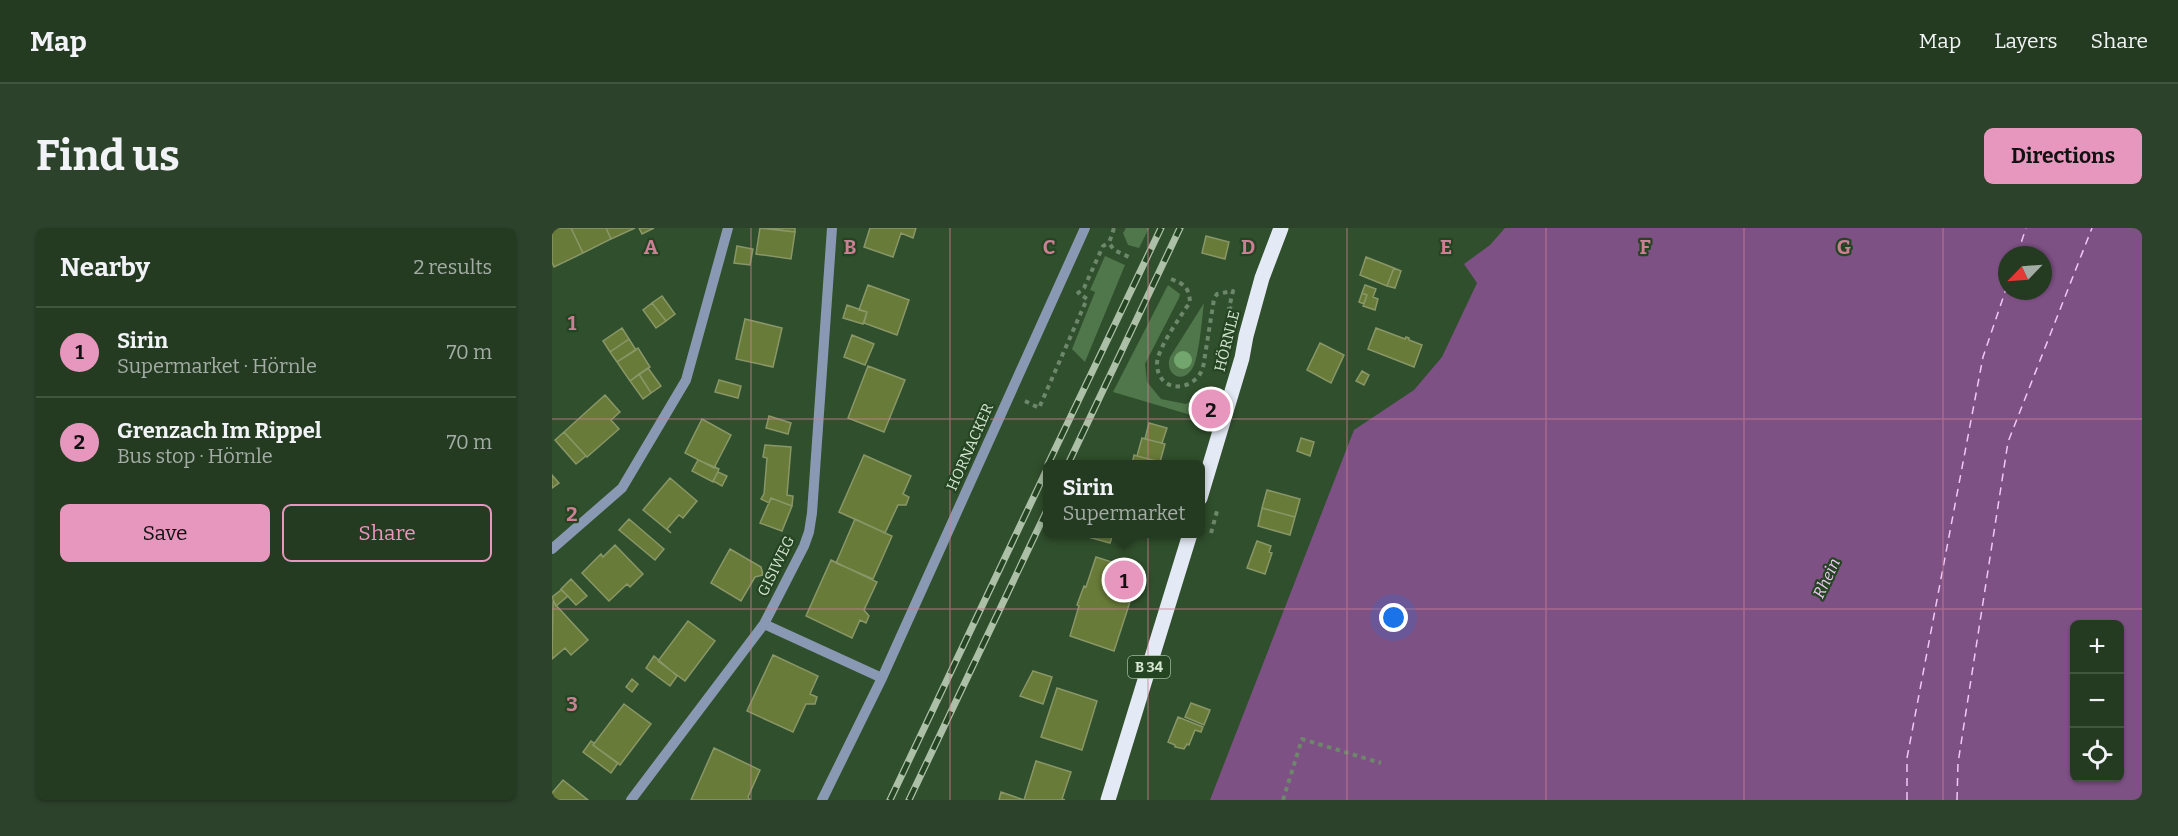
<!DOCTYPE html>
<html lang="en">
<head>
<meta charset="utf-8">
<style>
  body { margin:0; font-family:Bitter,serif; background:#2c422a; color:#f1f3f6 }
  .controls { position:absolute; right:18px; bottom:18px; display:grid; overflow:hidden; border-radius:9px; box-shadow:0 2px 4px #0004 }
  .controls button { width:54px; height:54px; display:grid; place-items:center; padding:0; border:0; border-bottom:2px solid #41553f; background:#243b21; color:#f1f3f6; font:30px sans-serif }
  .compass { position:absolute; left:1446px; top:18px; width:54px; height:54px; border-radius:50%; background:#243b21; box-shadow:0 2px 4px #0004; rotate:245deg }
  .you { position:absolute; left:842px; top:390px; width:21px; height:21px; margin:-15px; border:4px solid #fff; border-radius:50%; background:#1a73e8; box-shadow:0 0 0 9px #1a73e833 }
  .badge { display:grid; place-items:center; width:39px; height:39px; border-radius:50%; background:#e797bd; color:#111; font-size:20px; font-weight:700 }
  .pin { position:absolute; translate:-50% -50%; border:3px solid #fff; box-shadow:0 2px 6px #0006 }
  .popup { position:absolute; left:491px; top:232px; width:162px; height:78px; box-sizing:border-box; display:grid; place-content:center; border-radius:9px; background:#243b21; filter:drop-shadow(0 2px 4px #0005); font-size:20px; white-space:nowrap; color:#a3ada5 }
  .popup b { font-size:22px; color:#f1f3f6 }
  .popup::after { content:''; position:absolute; left:50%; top:100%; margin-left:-12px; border:12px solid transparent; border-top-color:#243b21 }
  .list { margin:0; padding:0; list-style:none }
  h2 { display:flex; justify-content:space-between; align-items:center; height:78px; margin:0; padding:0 24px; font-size:26px }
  h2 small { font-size:20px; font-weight:400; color:#a3ada5 }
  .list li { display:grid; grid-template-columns:39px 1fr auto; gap:18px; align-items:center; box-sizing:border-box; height:90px; padding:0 24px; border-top:2px solid #41553f }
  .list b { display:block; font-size:22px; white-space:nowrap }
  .list p { margin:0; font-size:20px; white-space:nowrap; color:#a3ada5 }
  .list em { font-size:20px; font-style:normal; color:#a3ada5 }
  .actions { display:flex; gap:12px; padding:18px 24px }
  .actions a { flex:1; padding:14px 0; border:2px solid #e797bd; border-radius:9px; text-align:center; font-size:21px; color:#e797bd }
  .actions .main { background:#e797bd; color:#111 }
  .icon { flex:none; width:33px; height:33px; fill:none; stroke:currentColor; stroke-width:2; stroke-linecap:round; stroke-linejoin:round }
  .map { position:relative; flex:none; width:1590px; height:572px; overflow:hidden; border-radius:9px }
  header { display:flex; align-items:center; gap:36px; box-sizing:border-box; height:84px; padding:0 30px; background:#243b21; border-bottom:2px solid #41553f }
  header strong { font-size:28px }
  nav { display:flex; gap:33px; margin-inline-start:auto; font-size:21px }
  .intro { display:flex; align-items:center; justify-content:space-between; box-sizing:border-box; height:144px; padding:0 36px }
  h1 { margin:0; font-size:42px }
  .button { padding:15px 27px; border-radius:9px; background:#e797bd; color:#111; font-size:21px; font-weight:700 }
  main { display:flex; gap:36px; padding:0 36px }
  aside { flex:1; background:#243b21; border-radius:9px; box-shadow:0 2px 4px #0004 }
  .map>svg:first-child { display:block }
  .green { fill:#50764b }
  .water { fill:#7e5185; fill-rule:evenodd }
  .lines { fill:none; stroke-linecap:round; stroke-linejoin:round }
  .ferry { stroke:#f0c8f6; stroke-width:1.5; stroke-dasharray:8 6; stroke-linecap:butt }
  .building { fill:#697b38; stroke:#899768; stroke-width:1.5 }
  .path { stroke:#6d876a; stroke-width:4; stroke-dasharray:4.5 4.5; stroke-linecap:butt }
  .minor { stroke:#8a99b3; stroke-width:10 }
  .major { stroke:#e4eaf5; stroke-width:15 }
  .rail-casing { stroke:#abc0a7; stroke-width:7 }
  .rail { stroke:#254422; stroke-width:4.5; stroke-dasharray:14; stroke-linecap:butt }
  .tree { fill:#73a66c }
  .grid { fill:none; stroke:#cc8096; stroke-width:1.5; stroke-opacity:0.55 }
  .labels { text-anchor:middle; stroke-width:4.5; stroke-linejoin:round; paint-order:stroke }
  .shield { fill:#254422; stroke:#a0b69d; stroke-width:1.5 }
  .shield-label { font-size:14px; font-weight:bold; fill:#d5e7d2 }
  .street-label { font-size:15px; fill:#d5e7d2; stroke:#254422 }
  .water-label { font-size:16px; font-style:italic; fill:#f0c8f6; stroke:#254422 }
  .grid-label { font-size:20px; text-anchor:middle; font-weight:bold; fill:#cc8096; stroke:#254422; stroke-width:4.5; stroke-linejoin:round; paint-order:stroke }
</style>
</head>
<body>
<header>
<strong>Map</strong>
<nav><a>Map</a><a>Layers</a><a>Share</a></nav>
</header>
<div class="intro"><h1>Find us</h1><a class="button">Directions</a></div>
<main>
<aside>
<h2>Nearby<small>2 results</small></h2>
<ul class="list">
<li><span class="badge">1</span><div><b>Sirin</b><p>Supermarket · Hörnle</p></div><em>70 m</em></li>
<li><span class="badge">2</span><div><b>Grenzach Im Rippel</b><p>Bus stop · Hörnle</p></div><em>70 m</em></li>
</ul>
<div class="actions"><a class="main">Save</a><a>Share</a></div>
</aside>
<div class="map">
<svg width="1590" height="572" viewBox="0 0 1590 572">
  <rect width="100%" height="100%" fill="#304f2c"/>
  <path class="green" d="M574 0H597L587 20 576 17 571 5Z
    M553 28 573 37 533 134 520 121 543 64 538 62Z
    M616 57 628 66 627 70 593 136 595 154 609 171 634 176 648 167 642 188 561 164Z
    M652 75C650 90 647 131 640 141 630 157 612 146 618 129Z"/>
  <path class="water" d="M953 0H1590V572H658L802 202 862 162 890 129 925 55 912 36 938 17ZM1455 27H1491V63H1455ZM1522 397H1568V550H1522Z"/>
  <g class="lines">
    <path class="ferry" d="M1465 27 1474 0
      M1355 572V530L1431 129 1455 58
      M1405 572 1406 535 1456 214 1540 0"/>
  </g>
  <path class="building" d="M0 0H19L31 25 2 39 0 34Z
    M19 0H54L59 11 31 25Z
    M54 0H83L59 11Z
    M87 0H102L90 6Z
    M208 0 243 4 239 31 204 26Z
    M213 0H243V4Z
    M318 0H364L361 10 349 5 341 29 312 19Z
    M654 8 677 14 673 31 650 25Z
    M185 18 201 21 198 37 182 35Z
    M814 29 842 40 835 58 808 47Z
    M842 40 849 43 843 60 835 58Z
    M316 57 357 72 345 107 312 95 315 84 307 82Z
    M813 57 824 61 821 69 826 71 823 82 811 78 815 67 810 65Z
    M810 65 815 67 812 76 807 74Z
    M110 68 123 86 114 93 100 75Z
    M100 75 114 93 104 100 91 82Z
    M295 77 315 84 311 96 291 90Z
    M193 91 230 100 221 139 184 131Z
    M70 100 77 111 58 124 51 113Z
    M824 100 853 111 854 109 857 110V112L870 117 862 139 816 121Z
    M300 107 322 116 313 137 292 129Z
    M77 111 84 122 65 134 58 124Z
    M768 115 792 127 779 155 755 142Z
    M86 120 98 139 78 153 65 134Z
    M316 138 353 152 332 204 296 190Z
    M96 140 109 158 99 165 87 146Z
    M810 143 817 147 812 157 804 153Z
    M87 146 99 165 91 171 78 153Z
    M167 152 189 158 186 170 163 164Z
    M53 167 68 184 59 192 67 201 35 229 12 204Z
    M217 188 239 195 236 206 214 200Z
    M150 191 179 207 162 240 133 225Z
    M597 195 615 200 610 215 593 211Z
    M12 204 34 228 24 236 3 212Z
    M590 210 613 216 608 234 585 228Z
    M749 210 762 214 758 228 745 223Z
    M213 217 239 219 235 267 241 268 240 278 219 270 217 275 209 271 212 266 215 230 211 229Z
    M312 227 359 248 351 266 357 269 354 277H346L333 305 287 284Z
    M582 227 585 228 617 236H580Z
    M146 232 167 241 161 254 140 243Z
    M166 244 175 248 170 258 161 253Z
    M0 247 7 255 0 260Z
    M118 250 145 273 131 290 127 287 115 301 119 305 91 282Z
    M715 262 748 271 743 289 710 280Z
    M219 270 240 278 230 303 208 295Z
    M710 280 743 289 738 307 706 298Z
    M77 291 112 321 103 332 67 302Z
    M303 291 340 308 321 351 284 335Z
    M537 306H561L558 315 536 309Z
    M705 313 719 318 717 324 720 325 713 346 695 340Z
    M63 317 91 346 78 359 75 356 57 373 30 345 49 326 51 329Z
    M178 321 209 339 211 347 203 349 189 373 159 355Z
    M544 329 588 343 562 423 518 408 527 378 525 377 532 358 534 359Z
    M279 332 325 354 312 382 317 388 314 395 308 392 300 410 254 388Z
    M19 351 35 368 24 377 9 361Z
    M9 362 16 368 4 378 0 369Z
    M1 374 36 412 19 427 13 420 0 431Z
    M136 393 163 413 133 453 106 433Z
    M221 427 266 448 258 466 265 469 263 476H254L241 504 195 483Z
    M102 428 125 448 118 458 94 440Z
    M481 443 500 449 491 476 468 468Z
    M80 451 86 456 80 464 74 459Z
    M505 460 545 473 530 522 489 509Z
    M639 475 658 482 652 497 633 489Z
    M72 476 99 496 68 537 41 517Z
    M626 489 651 499 649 504 643 502 637 517 635 516 632 521 623 519V517L616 514Z
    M39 513 42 515 41 517 66 535 59 545 31 524Z
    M162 520 208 542 196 569 198 572H139Z
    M484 533 519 544 510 571 513 572H447L449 564 472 572Z
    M11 552 36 572H0V565Z"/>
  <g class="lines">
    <path class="path" d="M562 0 557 15 562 22 579 30
      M619 51C632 56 637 59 638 74 629 88 604 122 605 137 607 166 642 164 651 140L662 71 665 66 681 63 677 80 680 81
      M525 66 532 60 551 18 557 15
      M473 173 487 180 535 71 528 66
      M659 305 665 283
      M731 572 750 511 829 535"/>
    <path class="minor" d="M0 321 70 260 134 152 176 0
      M212 396 330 450
      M79 572 212 396 252 318 257 304 260 285 280 0
      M270 572 330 450 533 0"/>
    <path class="major" d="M648 270 690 130 694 108 710 50 729 0
      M556 572 638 306"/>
    <g class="rail-casing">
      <path id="rail" d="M496 236 609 0
        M516 236 628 0
        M338 572 496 239
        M357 572 496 280"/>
    </g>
    <use href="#rail" class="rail"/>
  </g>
  <circle class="tree" cx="631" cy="132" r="9"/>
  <path class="grid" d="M199 0V572M398 0V572M596 0V572M795 0V572M994 0V572M1192 0V572M1391 0V572M0 191H1590M0 381H1590"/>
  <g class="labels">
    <rect class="shield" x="576" y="428" width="42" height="22" rx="4.5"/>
    <g class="shield-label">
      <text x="597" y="444">B 34</text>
    </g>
    <g class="street-label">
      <text transform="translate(675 113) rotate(-76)" y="5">HÖRNLE</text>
      <text transform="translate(418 219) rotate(-66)" y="5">HORNACKER</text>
      <text transform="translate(224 338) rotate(-64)" y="5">GISIWEG</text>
    </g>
    <g class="water-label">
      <text transform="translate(1274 350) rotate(-65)" y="6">Rhein</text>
    </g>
  </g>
  <g class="grid-label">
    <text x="99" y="26">A</text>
    <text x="298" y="26">B</text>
    <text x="497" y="26">C</text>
    <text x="696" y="26">D</text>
    <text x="894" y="26">E</text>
    <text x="1093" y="26">F</text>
    <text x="1292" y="26">G</text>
    <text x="20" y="102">1</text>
    <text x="20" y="293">2</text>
    <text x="20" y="483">3</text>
  </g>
</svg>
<div class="controls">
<button>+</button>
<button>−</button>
<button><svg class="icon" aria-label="locate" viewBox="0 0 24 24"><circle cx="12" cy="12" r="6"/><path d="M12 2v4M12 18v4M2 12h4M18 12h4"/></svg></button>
</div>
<svg class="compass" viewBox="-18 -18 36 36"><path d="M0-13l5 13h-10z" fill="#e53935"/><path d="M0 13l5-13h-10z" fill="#a3ada5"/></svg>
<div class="you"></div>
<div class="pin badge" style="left:572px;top:352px">1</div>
<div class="popup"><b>Sirin</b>Supermarket</div>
<div class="pin badge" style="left:659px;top:181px">2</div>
</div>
</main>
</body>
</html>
